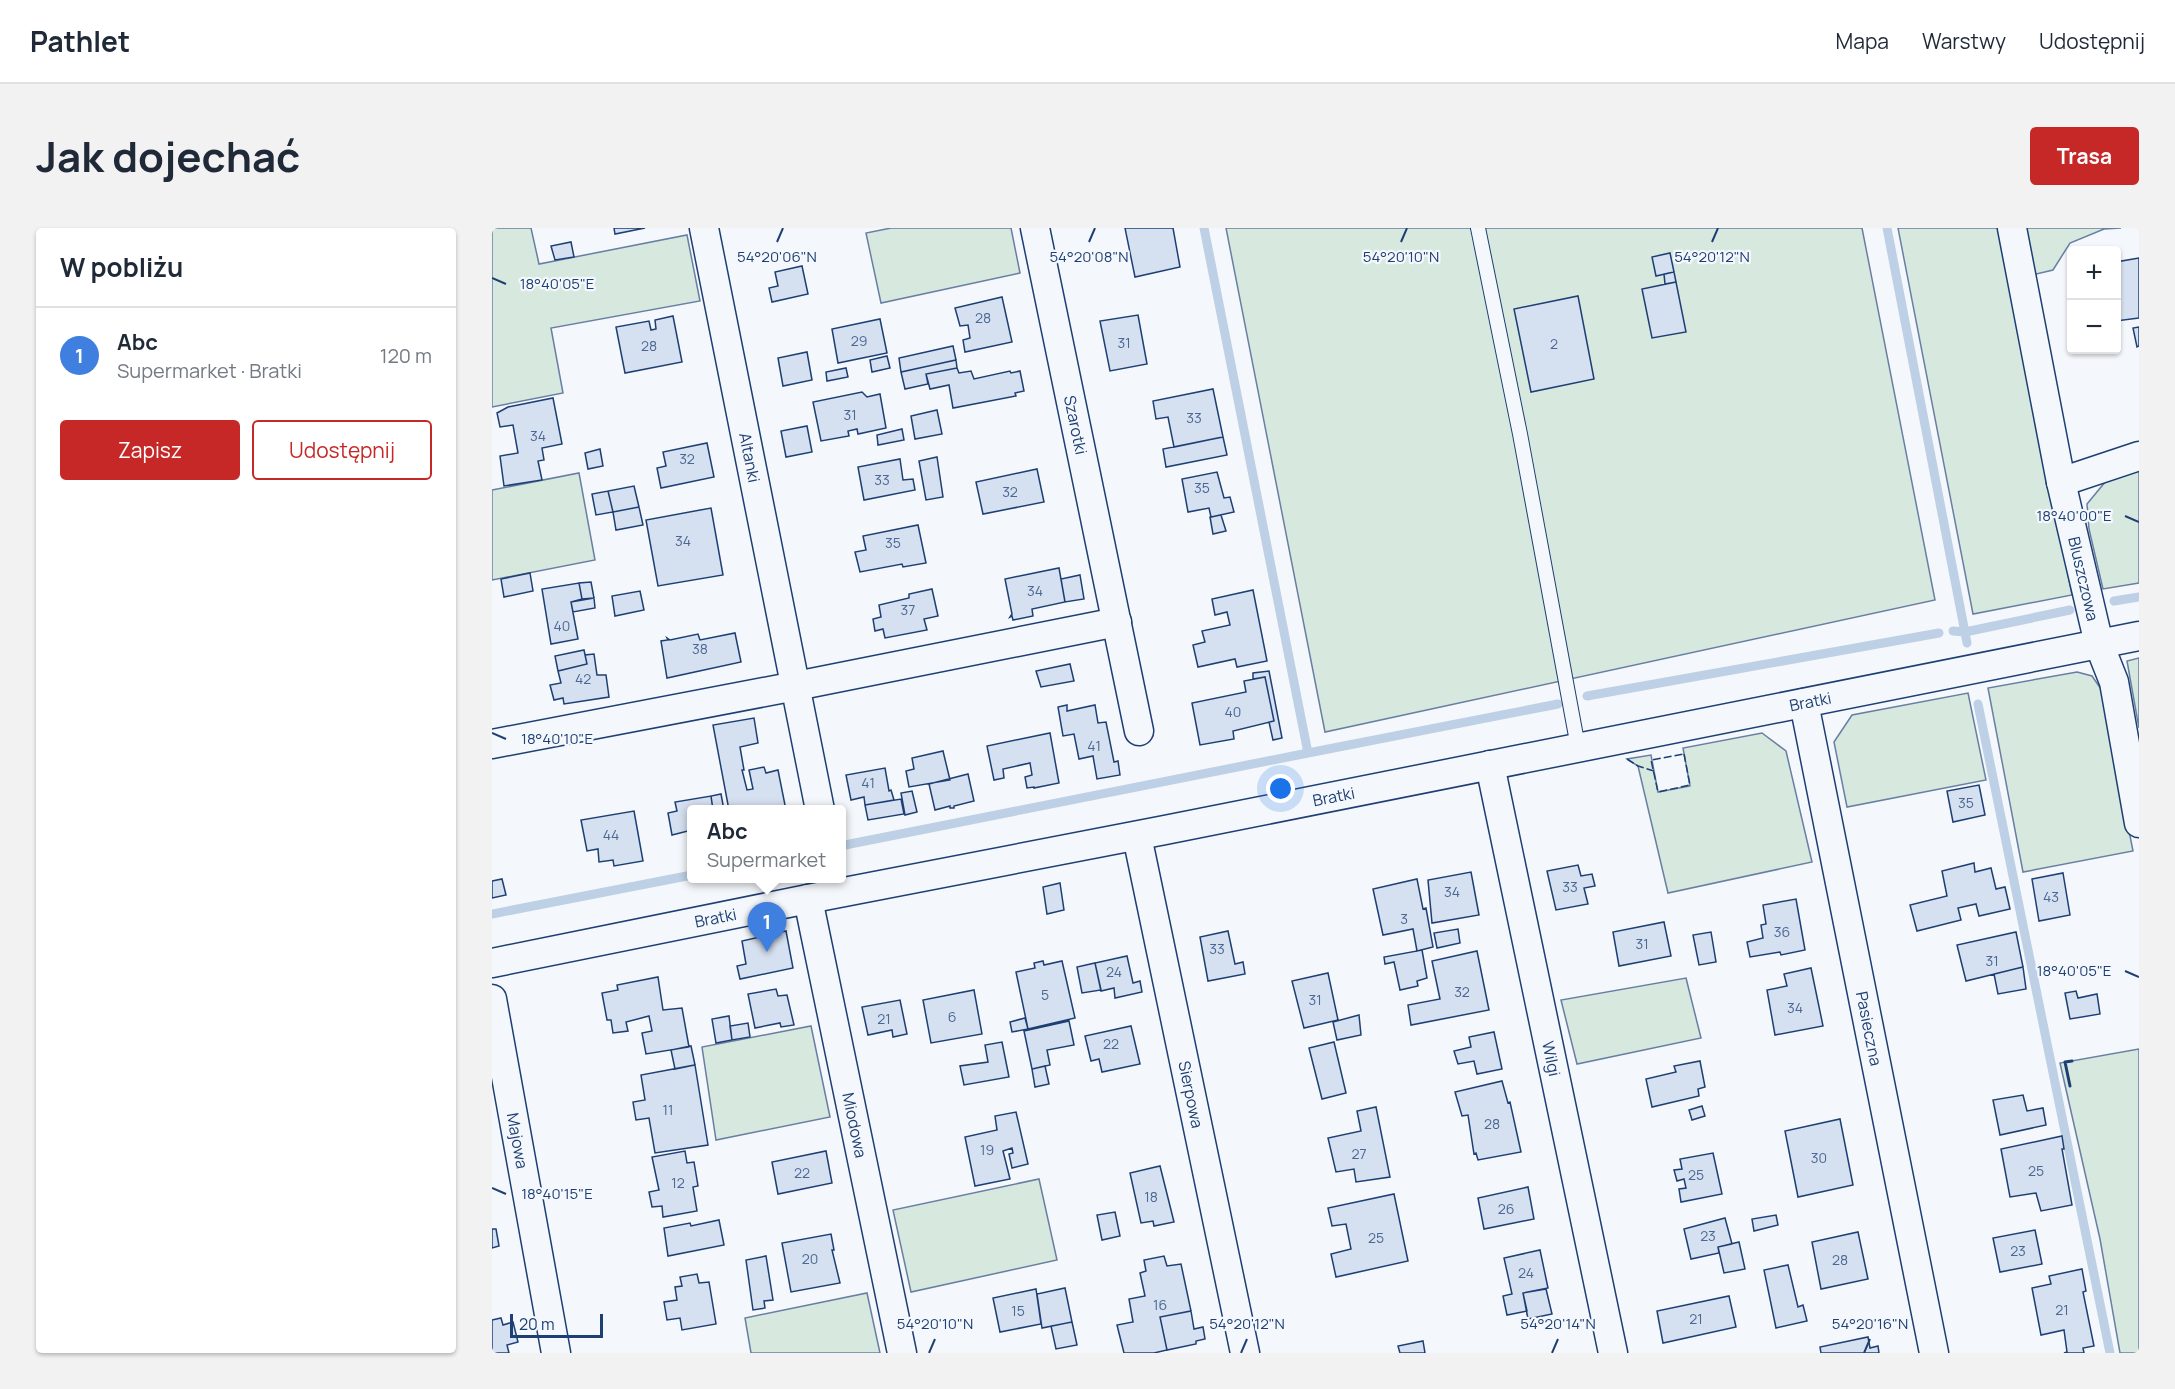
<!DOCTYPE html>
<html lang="pl">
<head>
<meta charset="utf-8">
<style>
  body { margin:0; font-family:Manrope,sans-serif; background:#f2f2f3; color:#1f2937 }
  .controls { position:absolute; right:18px; top:18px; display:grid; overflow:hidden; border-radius:6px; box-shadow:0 2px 4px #0004 }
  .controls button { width:54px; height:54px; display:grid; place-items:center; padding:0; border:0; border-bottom:2px solid #e0e1e3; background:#fff; color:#1f2937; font:30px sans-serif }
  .scale { position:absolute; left:18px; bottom:15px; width:93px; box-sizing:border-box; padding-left:6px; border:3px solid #1d3f73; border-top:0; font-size:16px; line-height:21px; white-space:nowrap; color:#1d3f73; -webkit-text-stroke:4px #f4f7fb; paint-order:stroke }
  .you { position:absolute; left:789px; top:561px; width:21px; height:21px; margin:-15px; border:4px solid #fff; border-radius:50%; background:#1a73e8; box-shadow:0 0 0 9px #1a73e833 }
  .badge { display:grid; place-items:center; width:39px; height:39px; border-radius:50%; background:#c62828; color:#fff; font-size:20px; font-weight:700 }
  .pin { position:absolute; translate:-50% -50px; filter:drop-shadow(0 2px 3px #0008) }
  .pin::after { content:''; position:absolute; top:32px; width:21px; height:18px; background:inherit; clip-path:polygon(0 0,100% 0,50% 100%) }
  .popup { position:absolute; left:195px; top:577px; width:159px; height:78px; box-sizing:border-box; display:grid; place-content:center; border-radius:6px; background:#fff; filter:drop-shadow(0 2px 4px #0005); font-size:20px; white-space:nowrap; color:#747a83 }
  .popup b { font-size:22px; color:#1f2937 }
  .popup::after { content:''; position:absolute; left:50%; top:100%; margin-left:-12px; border:12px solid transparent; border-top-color:#fff }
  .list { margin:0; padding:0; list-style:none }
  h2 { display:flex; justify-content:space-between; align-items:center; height:78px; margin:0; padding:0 24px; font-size:26px }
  h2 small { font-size:20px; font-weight:400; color:#747a83 }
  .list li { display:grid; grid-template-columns:39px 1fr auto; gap:18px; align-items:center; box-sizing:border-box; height:96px; padding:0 24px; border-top:2px solid #e0e1e3 }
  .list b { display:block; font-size:22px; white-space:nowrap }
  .list p { margin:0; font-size:20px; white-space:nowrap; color:#747a83 }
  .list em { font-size:20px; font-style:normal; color:#747a83 }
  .actions { display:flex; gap:12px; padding:18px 24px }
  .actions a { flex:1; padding:14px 0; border:2px solid #c62828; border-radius:6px; text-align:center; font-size:21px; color:#c62828 }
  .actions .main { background:#c62828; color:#fff }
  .map { position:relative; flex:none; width:1647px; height:1125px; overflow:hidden; border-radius:6px }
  header { display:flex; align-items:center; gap:36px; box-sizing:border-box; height:84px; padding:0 30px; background:#fff; border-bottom:2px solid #e0e1e3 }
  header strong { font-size:28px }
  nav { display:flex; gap:33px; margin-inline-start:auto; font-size:21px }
  .intro { display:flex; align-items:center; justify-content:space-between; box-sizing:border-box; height:144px; padding:0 36px }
  h1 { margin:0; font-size:42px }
  .button { padding:15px 27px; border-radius:6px; background:#c62828; color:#fff; font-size:21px; font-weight:700 }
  main { display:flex; gap:36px; padding:0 36px }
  aside { flex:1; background:#fff; border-radius:6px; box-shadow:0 2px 4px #0004 }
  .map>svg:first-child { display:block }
  .green { fill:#d7e8df; stroke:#687fa3; stroke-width:1.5 }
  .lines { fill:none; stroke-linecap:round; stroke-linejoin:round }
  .stream { stroke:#bed0e5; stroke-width:9 }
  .building { fill:#d5e0f0; stroke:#1d3f73; stroke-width:1.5 }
  .lane-casing { stroke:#1d3f73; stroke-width:16 }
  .street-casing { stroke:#1d3f73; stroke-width:31 }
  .lane { stroke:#f4f7fb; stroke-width:14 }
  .street { stroke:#f4f7fb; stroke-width:28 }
  .fence { stroke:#1d3f73; stroke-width:1.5; stroke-dasharray:8 3; stroke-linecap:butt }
  .wall { stroke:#1d3f73; stroke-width:3 }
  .ticks { fill:none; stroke:#1d3f73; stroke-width:2 }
  .labels { text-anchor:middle; stroke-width:4.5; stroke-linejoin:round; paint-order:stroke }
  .number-label { font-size:14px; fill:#4b6792 }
  .street-label { font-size:16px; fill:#1d3f73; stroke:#f4f7fb }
  .ticks-label { font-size:15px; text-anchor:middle; fill:#1d3f73; stroke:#f4f7fb; stroke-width:4.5; stroke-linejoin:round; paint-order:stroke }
</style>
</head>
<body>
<header>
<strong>Pathlet</strong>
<nav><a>Mapa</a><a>Warstwy</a><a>Udostępnij</a></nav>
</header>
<div class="intro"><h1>Jak dojechać</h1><a class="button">Trasa</a></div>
<main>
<aside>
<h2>W pobliżu<small></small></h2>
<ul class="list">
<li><span class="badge" style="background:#3f7fe0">1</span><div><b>Abc</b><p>Supermarket · Bratki</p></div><em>120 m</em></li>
</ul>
<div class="actions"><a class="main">Zapisz</a><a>Udostępnij</a></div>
</aside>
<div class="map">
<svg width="1647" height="1125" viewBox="0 0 1647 1125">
  <rect width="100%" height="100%" fill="#f4f7fb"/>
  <path class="green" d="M0 0H39L47 36 195 7 208 73 59 100 71 165 0 179Z
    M399 0H519L528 45 389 75 374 5Z
    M734 0H1370L1443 372 833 504Z
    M1406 0H1509L1580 367 1481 386Z
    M1533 0H1629L1612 1 1578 15 1561 42 1540 47Z
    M1647 243V355L1611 361 1597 301 1595 276 1614 253Z
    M87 245 103 332 0 352V262Z
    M1647 430V500L1635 433Z
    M1585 444 1600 448 1609 461 1641 623 1531 644 1496 460Z
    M1476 465 1494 552 1355 579 1342 514 1360 487Z
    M1270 505 1294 523 1320 634 1176 665 1146 538 1135 531 1159 527 1166 564 1198 558 1191 520Z
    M1194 750 1209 810 1085 836 1069 772Z
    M319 798 338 889 224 912 210 819Z
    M1647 821V1125H1628L1608 1011 1568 835Z
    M547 951 565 1032 419 1064 401 982Z
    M375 1065 388 1125H259L253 1090Z"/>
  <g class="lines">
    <path class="stream" d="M712 0 816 525 1066 476
      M1395 0 1475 415
      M1622 373 1647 369
      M1461 403 1473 404 1578 382
      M1095 468 1447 405
      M1486 476 1618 1125
      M353 617 816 525
      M0 686 200 647"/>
  </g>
  <path class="building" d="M122 0H153L123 6Z
    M633 0H681L688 39 643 49Z
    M79 14 82 29 63 32 59 18Z
    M1178 25 1182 44 1164 48 1160 29Z
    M1647 30V90L1624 93V34Z
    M310 38 316 66 280 74 277 60 286 58 283 44Z
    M1182 44 1184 54 1173 56 1172 46Z
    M1184 54 1194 104 1160 110 1150 61Z
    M1086 68 1102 151 1039 164 1022 81Z
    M510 69 520 114 473 124 471 112 478 110 476 97 468 98 463 80Z
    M646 87 655 136 618 143 608 93Z
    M181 88 190 134 133 145 124 99 157 93 159 102 164 101 163 92Z
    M388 91 395 125 346 135 340 101Z
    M1647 99V118L1645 119 1641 100Z
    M461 118 464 132 409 144 407 130Z
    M315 124 320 152 291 158 286 130Z
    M395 128 398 140 380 144 378 132Z
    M464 132 465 140 434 146 436 156 413 161 409 144Z
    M354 140 356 149 335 153 334 144Z
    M465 140 467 145 479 143 482 151 518 143 519 145 528 143 532 163 523 165 524 168 461 180 457 157 438 161 434 146Z
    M721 161 731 209 682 219 676 189 664 191 661 173Z
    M370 164 375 169 388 166 394 200 366 206 365 201 356 203 357 208 329 213 321 174Z
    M61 170 70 216 50 220 52 232 46 233 50 252 12 258 8 228 26 225 21 197 8 199 5 185 16 179Z
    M445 182 450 206 423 211 419 188Z
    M315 198 320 224 294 229 289 203Z
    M410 201 412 212 386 217 385 207Z
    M731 209 735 227 674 239 671 221Z
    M215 215 222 249 169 260 165 240 174 238 171 224Z
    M108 221 111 238 96 241 93 225Z
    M445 229 451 269 434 272 427 233Z
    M408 231 411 252 421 251 423 262 372 272 366 239Z
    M545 241 552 274 491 286 484 254Z
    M725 244 732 270 738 269 742 284 719 289 717 280 696 284 690 251Z
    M142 258 147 279 121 284 116 263Z
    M116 263 121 284 104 287 100 266Z
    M147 279 151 297 124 302 121 284Z
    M219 280 231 347 166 358 154 292Z
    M729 287 734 303 721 306 718 289Z
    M426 297 434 335 411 339 410 336 368 344 363 324 374 322 371 308Z
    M567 340 573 374 540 381 541 388 521 392 520 388 518 389 520 386 513 351Z
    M38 345 41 363 12 369 9 351Z
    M588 347 592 371 573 374 569 351Z
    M99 354 102 370 90 371 87 355Z
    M87 355 90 371 79 374 86 411 59 416 50 361Z
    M440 361 446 388 432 391 435 402 393 410 391 401 383 403 381 391 389 389 387 377 417 370V366Z
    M761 362 775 433 745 439 743 431 706 439 701 417 713 414 710 403 738 397 735 384 723 387 720 371Z
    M148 363 152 382 123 388 120 368Z
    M102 370 103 380 81 384 79 374Z
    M243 405 249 434 175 450 169 413 176 412 175 410 178 412 206 406 208 412Z
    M92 422 95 436 66 443 63 428Z
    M102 426 105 447H114L117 469 72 476 71 470 62 472 58 457 69 455 66 443 95 436 93 427Z
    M578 436 582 453 549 459 544 443Z
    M777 443 790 510 781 512 777 494 782 493 773 449 761 451V445Z
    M773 449 782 493 741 503 742 511 708 517 700 475 754 464 752 453Z
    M575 477V483L603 477 606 495 614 494 622 534 626 533 628 547 605 551 601 528 587 531 582 506 571 508 566 479Z
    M262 490 266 515 248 519 252 542H250L255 562 261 561 257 542 272 539 274 545 286 542 294 582H237L221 497Z
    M558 505 567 555 542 560V559L535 560 533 549 540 547 538 535 511 541 512 550 502 552 495 518Z
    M451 523 458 552 417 559 414 543 422 541 420 530Z
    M393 540 397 563 399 562 402 572 373 577 372 569 359 572 354 547Z
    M476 546 482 573 462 578V580H458V578L443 582 437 556Z
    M1487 557 1493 587 1461 594 1455 563Z
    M420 563 425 584 413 587 409 565Z
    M229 566 232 582H221L219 568Z
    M219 568 221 582H200V602L180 607 176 585 185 583 183 574Z
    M409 571 412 586 376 592 373 577Z
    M142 583 151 633 122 638 121 632 107 634 106 621 95 623 89 592Z
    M1482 635 1483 644 1499 640 1504 661 1513 659 1518 681 1487 688 1484 676 1466 680 1469 692 1425 703 1418 677 1455 668 1450 643Z
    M1086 637 1089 648 1100 646 1103 658 1092 660 1096 676 1064 682 1055 643Z
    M979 644 987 687 940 695 936 652Z
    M1571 645 1578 687 1547 693 1540 651Z
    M10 651 14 667 0 670V653Z
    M925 651 931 681 934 680 941 719 925 723 921 701 891 707 881 661Z
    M568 655 572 682 555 686 551 659Z
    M1304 671 1313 722 1289 727 1288 724 1258 729 1255 714 1271 710 1269 697 1274 696 1271 677Z
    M1172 694 1179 728 1127 738 1121 704Z
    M966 701 968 715 945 720 942 705Z
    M294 703 301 740 248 751 245 738 254 736 250 713Z
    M736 703 743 736 751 734 753 746 716 753 708 709Z
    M1219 704 1224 734 1207 737 1201 707Z
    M1524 704 1531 739 1474 753 1465 717Z
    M930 722 935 750 925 753 926 758 908 762 902 734 893 736 892 729Z
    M985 723 997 782 919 797 916 777 948 771 940 733Z
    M635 728 641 755 648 753 650 764 623 770 622 760 609 763 603 735Z
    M551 733 552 737 570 733 583 790 536 801 524 744 543 740 542 735Z
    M603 735 609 762 590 765 585 739Z
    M1531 739 1534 761 1506 766 1502 746Z
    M1319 740 1331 798 1283 807 1275 762 1295 758 1292 746Z
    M836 745 846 792 812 800 800 753Z
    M166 749 171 782 190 780 197 819 154 826 150 805 160 803 157 788 134 794 136 803 121 805 119 792H115L110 765 126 762 125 757Z
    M284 761 286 768 295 767 302 797 289 799 288 795 263 800 256 766Z
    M482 762 490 806 439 815 431 772Z
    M1584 763 1586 770 1605 766 1608 786 1578 791 1573 765Z
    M408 772 415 806 401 809 400 802 376 807 370 779Z
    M867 787 869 807 845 812 841 794Z
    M237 788 240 812 224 815 220 791Z
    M533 790 536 801 520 804 518 794Z
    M577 793 582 817 555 822 558 837 540 841 532 803Z
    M256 795 258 809 240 812 238 798Z
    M639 798 648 836 610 844 607 831 599 833 593 808Z
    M1002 804 1010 841 985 846 982 833 966 836 962 823 979 819 977 809Z
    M510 814 517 849 472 857 468 838 496 834 493 817Z
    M842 814 854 865 830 871 817 820Z
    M199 818 203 837 183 841 179 822Z
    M1208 833 1213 859 1206 861 1207 868 1160 879 1154 851 1184 844 1182 838Z
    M203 837 216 917 163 925 157 890 144 892 141 874 153 872 149 847Z
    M553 838 557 856 543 859 540 841Z
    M1010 853 1016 875 1018 874 1029 924 986 932 984 925 982 926 976 887 970 888 963 864Z
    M1531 867 1535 883 1551 880 1554 897 1508 907 1501 872Z
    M1210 878 1213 888 1200 892 1197 882Z
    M884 879 898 949 864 954 862 941 844 944 836 910 869 903 865 883Z
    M524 884 536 936 520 940 517 926 521 925 520 920 511 923 518 951 483 958 473 909 505 902 503 888Z
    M1348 891 1361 957 1306 969 1293 903Z
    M1570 908 1572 921H1570L1580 977 1549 983 1544 965 1518 969 1509 921Z
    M193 923 195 935 202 934 206 958 201 959 205 983 171 989 170 978 160 979 157 964 167 962 160 929Z
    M334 923 340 955 286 966 280 934Z
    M1221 925 1230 966 1189 974 1187 961 1194 960 1192 951 1185 953 1182 942 1190 941 1188 931Z
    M668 938 682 994 662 998 661 993 649 995 638 945Z
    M1036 959 1042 991 992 1001 986 970Z
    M902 966 916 1033 844 1049 839 1026 859 1021 854 996 840 998 836 980Z
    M623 984 628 1008 610 1012 605 987Z
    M1284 987 1286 997 1262 1003 1260 991Z
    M1233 990 1240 1016 1226 1019 1227 1025 1199 1031 1192 1001Z
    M227 992 232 1017 176 1028 172 1000 198 995 199 998Z
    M0 1001H4L7 1018 0 1020Z
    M1543 1002 1550 1036 1508 1044 1501 1010Z
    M1366 1004 1376 1051 1329 1061 1320 1014Z
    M339 1006 342 1022H340L348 1055 299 1064 290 1015Z
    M1247 1014 1253 1041 1232 1045 1226 1019Z
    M1048 1022 1056 1060 1031 1065 1035 1083 1015 1087 1011 1068 1020 1066 1012 1030Z
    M274 1028 281 1072 272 1073 273 1080 261 1082 254 1032Z
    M672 1028 675 1038 689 1036 699 1083 668 1089 675 1122 662 1125H632L625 1097 641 1094 637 1071 653 1068 648 1045 654 1043 652 1032Z
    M1296 1037 1306 1079 1311 1077 1315 1093 1284 1100 1272 1042Z
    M1590 1041 1594 1063 1591 1064 1602 1118 1591 1120 1592 1125H1572L1575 1124 1572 1102 1549 1107 1540 1060 1559 1056 1557 1048Z
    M205 1046 207 1055 217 1054 224 1096 190 1102 188 1090 175 1092 172 1074 185 1072 183 1059 190 1058 188 1049Z
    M573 1060 580 1094 550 1100 545 1066Z
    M544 1061 549 1096 508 1104 501 1070Z
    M1054 1061 1060 1086 1036 1091 1031 1065Z
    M1237 1068 1244 1099 1171 1115 1165 1083Z
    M699 1083 702 1101 711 1099 713 1111 704 1113V1116L675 1122 668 1089Z
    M9 1090 11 1097 21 1094 26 1114 15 1117 17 1125H0V1092Z
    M580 1094 585 1117 564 1121 559 1098Z
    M1376 1109 1378 1120 1386 1118 1387 1125H1329L1328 1119Z
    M931 1113 933 1125H908L906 1118Z"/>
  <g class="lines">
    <g class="lane-casing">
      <path id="lane" d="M986 0 1028 206 1086 519"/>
    </g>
    <g class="street-casing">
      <g id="street">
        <path id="s1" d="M212 0 328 582"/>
        <path id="s2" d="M543 0 647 503"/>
        <path id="s3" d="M1520 0 1569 254 1607 416 1622 454 1647 595"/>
        <path d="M1569 254 1647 228"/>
        <path id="s4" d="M1312 475 1442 1125"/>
        <path d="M0 516 304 458 625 394"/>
        <path id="s5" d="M998 537 1121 1125"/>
        <path id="s6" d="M645 608 753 1125"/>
        <path id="s7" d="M316 671 410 1125"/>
        <path id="s8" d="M0 735 316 671 673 602 1647 408"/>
        <path id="s9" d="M0 771 64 1125"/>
      </g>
    </g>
    <use href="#lane" class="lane"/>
    <use href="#street" class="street"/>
    <path class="fence" d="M1192 526 1198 557 1166 564 1159 532Z
      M1135 531 1146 538 1162 543"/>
    <path class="wall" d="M1578 858 1573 834 1580 833"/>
  </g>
  <path class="ticks" d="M285 14 291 0M597 14 603 0M909 14 915 0M1220 14 1226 0M0 50 14 56M1633 288 1647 294M0 505 14 511M1633 743 1647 749M0 960 14 966M437 1125 443 1111M749 1125 755 1111M1060 1125 1066 1111M1372 1125 1378 1111"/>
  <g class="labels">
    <g class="number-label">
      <text x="491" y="95">28</text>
      <text x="367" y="118">29</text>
      <text x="632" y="120">31</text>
      <text x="1062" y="121">2</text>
      <text x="157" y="123">28</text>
      <text x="358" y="192">31</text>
      <text x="702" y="195">33</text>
      <text x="46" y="213">34</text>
      <text x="195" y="236">32</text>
      <text x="390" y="257">33</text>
      <text x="710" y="265">35</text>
      <text x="518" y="269">32</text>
      <text x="191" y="318">34</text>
      <text x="401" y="320">35</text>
      <text x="543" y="368">34</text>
      <text x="416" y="387">37</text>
      <text x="70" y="403">40</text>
      <text x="208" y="426">38</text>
      <text x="91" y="456">42</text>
      <text x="741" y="489">40</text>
      <text x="602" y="523">41</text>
      <text x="376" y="560">41</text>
      <text x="1474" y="580">35</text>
      <text x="119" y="612">44</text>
      <text x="1078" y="664">33</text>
      <text x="960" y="669">34</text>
      <text x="1559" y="674">43</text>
      <text x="912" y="696">3</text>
      <text x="1290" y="709">36</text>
      <text x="1150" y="721">31</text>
      <text x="725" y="726">33</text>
      <text x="1500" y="738">31</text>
      <text x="622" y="749">24</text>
      <text x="970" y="769">32</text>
      <text x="553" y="772">5</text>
      <text x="823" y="777">31</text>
      <text x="1303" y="785">34</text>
      <text x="460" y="794">6</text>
      <text x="392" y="796">21</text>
      <text x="619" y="821">22</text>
      <text x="176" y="887">11</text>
      <text x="1000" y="901">28</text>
      <text x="495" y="927">19</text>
      <text x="867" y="931">27</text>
      <text x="1327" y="935">30</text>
      <text x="1544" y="948">25</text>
      <text x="310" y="950">22</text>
      <text x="1204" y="952">25</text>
      <text x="186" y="960">12</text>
      <text x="659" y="974">18</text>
      <text x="1014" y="986">26</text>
      <text x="1216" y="1013">23</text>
      <text x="884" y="1015">25</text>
      <text x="1526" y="1028">23</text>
      <text x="318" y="1036">20</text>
      <text x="1348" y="1037">28</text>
      <text x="1034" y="1050">24</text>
      <text x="668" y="1082">16</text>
      <text x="1570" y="1087">21</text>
      <text x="526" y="1088">15</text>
      <text x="1204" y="1096">21</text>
    </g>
    <g class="street-label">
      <text dy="6" stroke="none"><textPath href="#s2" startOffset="201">Szarotki</textPath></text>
      <text dy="6" stroke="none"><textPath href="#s1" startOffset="234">Altanki</textPath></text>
      <text dy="6" stroke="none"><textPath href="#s3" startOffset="358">Bluszczowa</textPath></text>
      <text dy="6" stroke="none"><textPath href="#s8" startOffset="1344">Bratki</textPath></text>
      <text dy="6" stroke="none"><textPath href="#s8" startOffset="858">Bratki</textPath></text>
      <text dy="6" stroke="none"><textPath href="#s8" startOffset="228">Bratki</textPath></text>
      <text dy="6" stroke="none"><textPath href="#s4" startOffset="332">Pasieczna</textPath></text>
      <text dy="6" stroke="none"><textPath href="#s5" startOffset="300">Wilgi</textPath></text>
      <text dy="6" stroke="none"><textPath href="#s6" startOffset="264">Sierpowa</textPath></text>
      <text dy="6" stroke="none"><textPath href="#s7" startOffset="231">Miodowa</textPath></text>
      <text dy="6" stroke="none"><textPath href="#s9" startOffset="144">Majowa</textPath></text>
    </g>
  </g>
  <g class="ticks-label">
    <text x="285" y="34">54°20'06"N</text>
    <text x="597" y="34">54°20'08"N</text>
    <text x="909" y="34">54°20'10"N</text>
    <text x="1220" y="34">54°20'12"N</text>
    <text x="65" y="61">18°40'05"E</text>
    <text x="1582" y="293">18°40'00"E</text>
    <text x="65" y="516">18°40'10"E</text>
    <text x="1582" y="748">18°40'05"E</text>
    <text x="65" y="971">18°40'15"E</text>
    <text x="443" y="1101">54°20'10"N</text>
    <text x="755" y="1101">54°20'12"N</text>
    <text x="1066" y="1101">54°20'14"N</text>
    <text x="1378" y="1101">54°20'16"N</text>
  </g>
</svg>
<div class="controls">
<button>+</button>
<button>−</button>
</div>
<div class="scale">20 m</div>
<div class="you"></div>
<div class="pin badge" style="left:275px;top:724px;background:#3f7fe0">1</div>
<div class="popup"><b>Abc</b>Supermarket</div>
</div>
</main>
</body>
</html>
